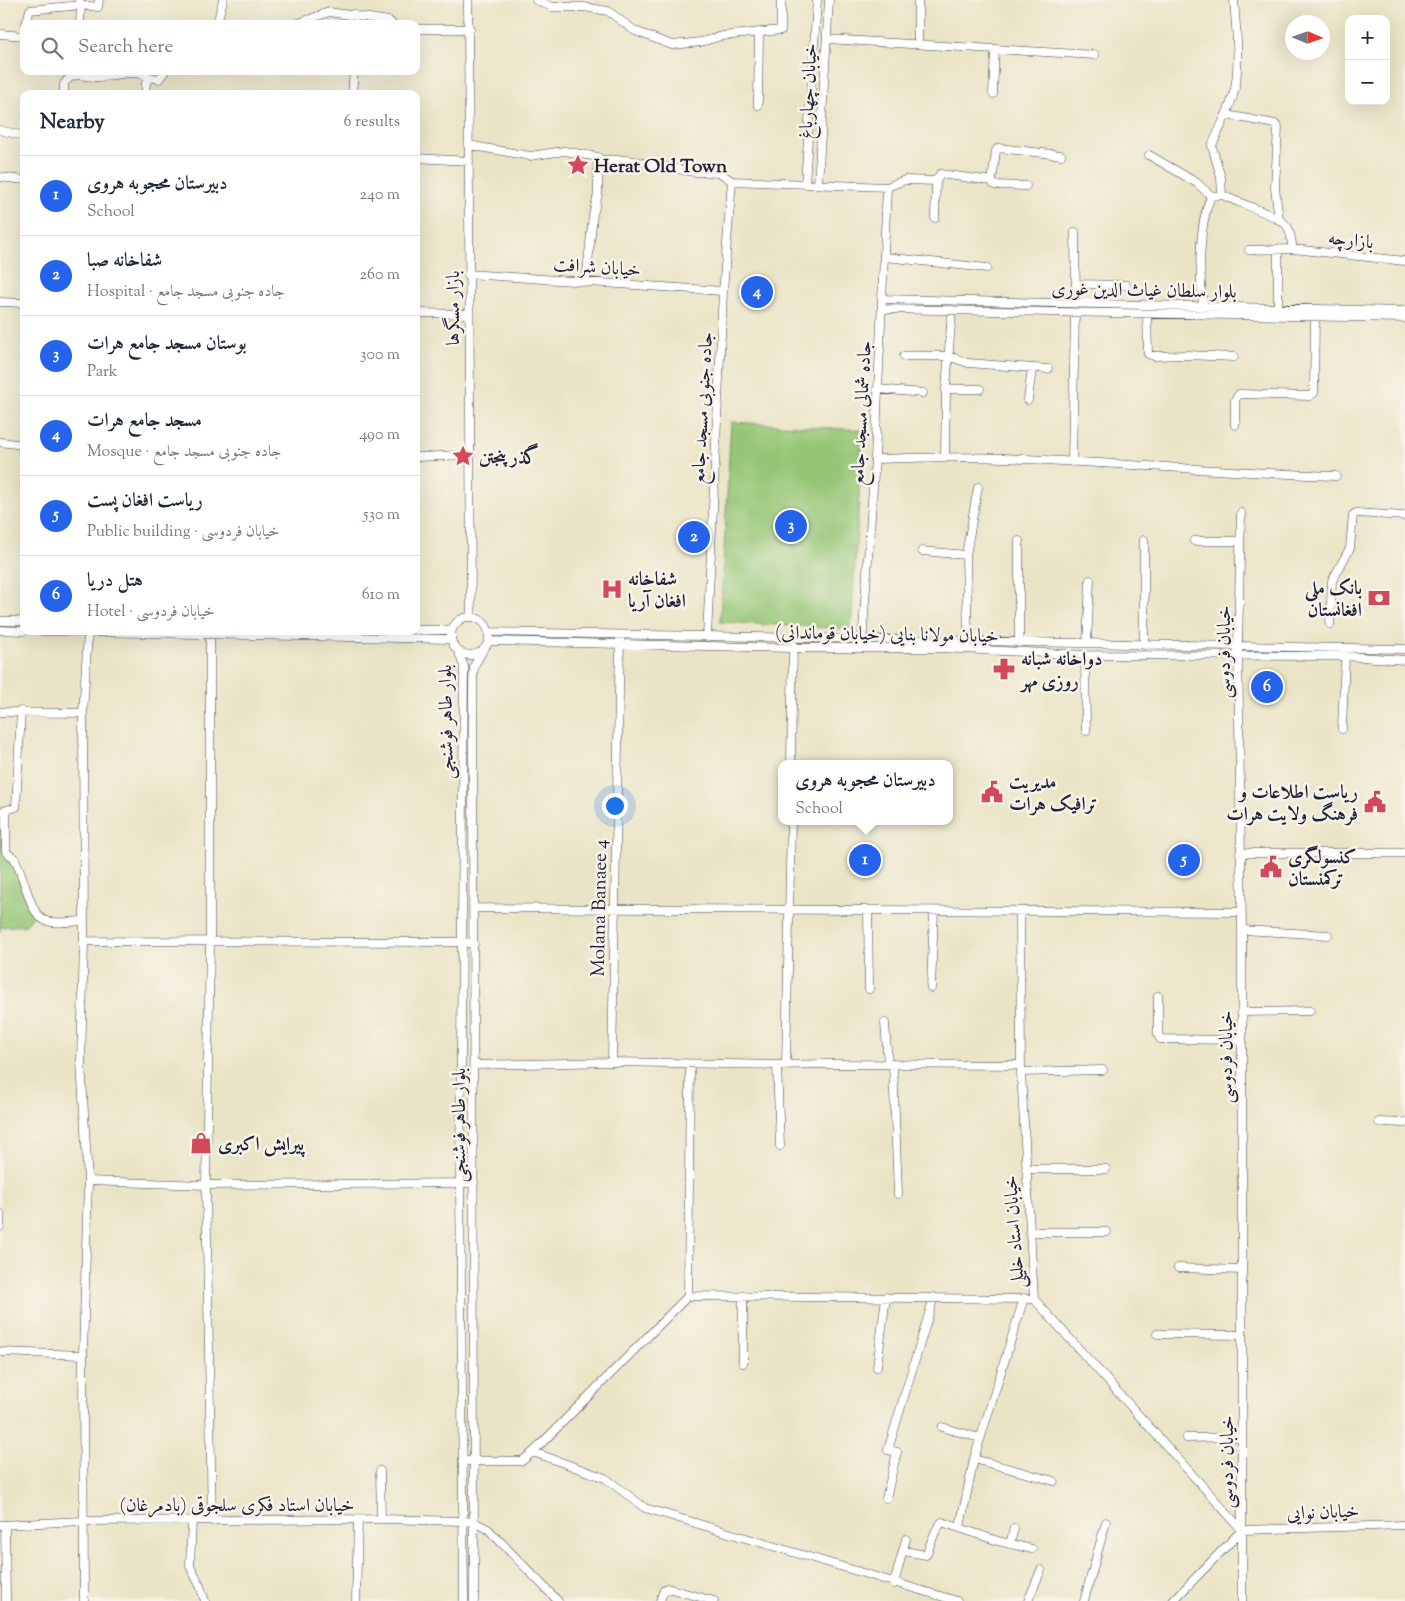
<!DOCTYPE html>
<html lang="en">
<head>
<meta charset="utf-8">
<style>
  body { margin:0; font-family:"Sorts Mill Goudy",Amiri,serif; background:#f2f2f3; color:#1f2937 }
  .controls { position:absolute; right:15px; top:15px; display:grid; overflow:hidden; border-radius:10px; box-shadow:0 5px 20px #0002 }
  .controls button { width:45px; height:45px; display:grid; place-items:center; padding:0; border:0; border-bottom:1px solid #e0e1e3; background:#fff; color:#1f2937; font:25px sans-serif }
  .compass { position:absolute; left:1285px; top:15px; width:45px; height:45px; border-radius:50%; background:#fff; box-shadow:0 5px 20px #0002; rotate:92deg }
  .you { position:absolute; left:614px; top:805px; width:18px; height:18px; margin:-12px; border:4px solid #fff; border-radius:50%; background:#1a73e8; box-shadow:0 0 0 8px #1a73e833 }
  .badge { display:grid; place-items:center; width:32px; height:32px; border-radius:50%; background:#2563eb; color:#fff; font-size:16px; font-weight:700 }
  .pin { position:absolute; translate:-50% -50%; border:2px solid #fff; box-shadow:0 1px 5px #0006 }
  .popup { position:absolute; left:778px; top:760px; width:175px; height:65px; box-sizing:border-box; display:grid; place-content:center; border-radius:10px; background:#fff; filter:drop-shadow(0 1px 4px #0005); font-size:16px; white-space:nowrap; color:#747a83 }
  .popup b { font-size:19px; color:#1f2937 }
  .popup::after { content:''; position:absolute; left:50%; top:100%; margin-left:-10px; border:10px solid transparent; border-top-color:#fff }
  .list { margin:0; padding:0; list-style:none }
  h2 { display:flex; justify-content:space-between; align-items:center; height:65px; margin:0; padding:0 20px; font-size:21px }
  h2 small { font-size:16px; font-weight:400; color:#747a83 }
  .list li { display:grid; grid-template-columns:32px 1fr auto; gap:15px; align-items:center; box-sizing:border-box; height:80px; padding:0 20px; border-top:1px solid #e0e1e3 }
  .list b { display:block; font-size:19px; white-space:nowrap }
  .list p { margin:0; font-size:16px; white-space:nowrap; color:#747a83 }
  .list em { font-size:16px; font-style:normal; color:#747a83 }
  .icon { flex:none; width:28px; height:28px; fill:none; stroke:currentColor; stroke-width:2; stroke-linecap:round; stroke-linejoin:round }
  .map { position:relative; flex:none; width:1405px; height:1601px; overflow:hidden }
  .search { position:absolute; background:#fff; box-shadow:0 5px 20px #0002; left:20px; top:20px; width:400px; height:55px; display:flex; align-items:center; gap:12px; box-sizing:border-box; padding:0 18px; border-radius:10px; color:#747a83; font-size:19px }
  .panel { position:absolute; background:#fff; box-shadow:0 5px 20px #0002; left:20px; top:90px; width:400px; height:545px; border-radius:10px }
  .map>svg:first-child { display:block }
  .green { fill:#95c676; stroke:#5c7458 }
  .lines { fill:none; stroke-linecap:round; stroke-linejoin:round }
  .minor-casing { stroke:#403f50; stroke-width:9 }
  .minor { stroke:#fff; stroke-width:8 }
  .labels { text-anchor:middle; stroke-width:5; stroke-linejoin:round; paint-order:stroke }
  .street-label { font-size:19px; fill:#22223b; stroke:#f7f3e8 }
  .poi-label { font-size:19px; font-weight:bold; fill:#22223b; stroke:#f7f3e8; text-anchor:start }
</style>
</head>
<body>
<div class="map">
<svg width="1405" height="1601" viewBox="0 0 1405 1601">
  <rect width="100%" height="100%" fill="#f7f3e8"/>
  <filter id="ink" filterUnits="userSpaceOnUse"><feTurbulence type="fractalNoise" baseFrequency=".02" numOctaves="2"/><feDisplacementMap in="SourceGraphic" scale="10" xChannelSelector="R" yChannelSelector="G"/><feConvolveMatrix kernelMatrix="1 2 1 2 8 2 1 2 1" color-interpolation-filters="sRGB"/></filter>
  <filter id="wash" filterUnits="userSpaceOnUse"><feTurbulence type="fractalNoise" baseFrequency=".0096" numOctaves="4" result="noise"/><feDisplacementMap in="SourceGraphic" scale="20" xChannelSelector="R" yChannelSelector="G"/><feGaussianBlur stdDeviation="1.12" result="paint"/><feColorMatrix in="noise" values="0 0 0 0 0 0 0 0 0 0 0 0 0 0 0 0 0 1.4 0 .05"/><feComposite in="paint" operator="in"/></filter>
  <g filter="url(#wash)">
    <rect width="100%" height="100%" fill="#eae4c6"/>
    <path class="green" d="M731 422 863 430 851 629 720 622Z
      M0 818 3 855 11 861 33 915 26 925 0 927V932Z"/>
  </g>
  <g filter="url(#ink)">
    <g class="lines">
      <g class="minor-casing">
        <path id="minor" d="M79 0 81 5 80 24
          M468 0 471 617
          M536 0 552 7H584L608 11 635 31 672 45 701 42 722 36 781 30V0
          M918 0V44
          M1234 0C1236 29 1240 60 1235 88 1231 109 1220 126 1212 146L1221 178 1222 195C1238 203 1278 215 1287 226 1291 231 1291 242 1293 249
          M26 24 30 10 81 5 98 7 99 0
          M217 24 223 0
          M296 24 329 12 389 21 392 24
          M352 24 353 14
          M416 29H470
          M0 34 23 36 24 34
          M827 39 1095 55
          M64 94V84C74 70 82 77 96 77 109 77 122 72 136 73 144 74 151 78 159 79L165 71
          M145 94 146 83 149 78
          M352 94 354 71
          M993 94 995 49
          M758 105 759 33
          M1227 115 1275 124 1278 127 1275 188 1279 219
          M0 130 24 136
          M468 145 530 156 564 151 598 157 601 160H628L694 172 720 173 732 181
          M1149 155 1197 183 1211 196
          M416 158 469 161
          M0 177 24 180
          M732 181 887 187 905 180 936 181
          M992 181 996 151 998 148 1061 155
          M805 184 817 0
          M818 184 829 0
          M935 218 936 181 940 174 992 181 994 185 1026 186
          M1075 232 1076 303
          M1249 250 1293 249 1405 261
          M885 257 987 268
          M468 274 723 291
          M586 282 593 215 598 194V157
          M1076 284 1126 285
          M883 299 1405 311
          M0 302 24 303
          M1203 306C1199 273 1198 227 1211 196L1222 195
          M1278 308V249
          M882 309 1405 318
          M416 313 469 314
          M1147 314 1148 354 1154 356 1186 355 1234 357
          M904 356H949L968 363 1048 369
          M877 389 923 393
          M946 389H980
          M1028 400 1032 368
          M1235 425V400L1239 394 1310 396 1314 393 1315 316
          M0 442 24 445
          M416 457 469 455
          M945 458 946 389 952 310
          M875 459C918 458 961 456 1004 458 1115 463 1225 472 1336 476
          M1072 462 1075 313
          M1241 513 1238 646 1242 930V1601
          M1194 541H1240
          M922 551 966 555
          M451 636a19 19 0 1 1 38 0a19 19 0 1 1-38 0Z
          M0 621H24
          M1330 624 1332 581 1350 548 1353 515 1356 513 1405 516
          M0 630 24 631
          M416 630H452
          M41 631 451 639
          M210 631V940L206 1185 212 1521
          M489 632 1405 649
          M707 637 723 291 732 181
          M489 641 792 648H941L1085 655 1345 656 1405 660
          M968 642 966 555 978 487
          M1019 643V541
          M1087 643 1090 580
          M862 644 875 459 887 187
          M1144 645V540
          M459 653 464 667 460 1184 464 1601
          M1085 655 1086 731
          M0 712 83 713
          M1342 729 1345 656
          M791 764 793 643
          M0 812 16 807 21 711
          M6 812V851C8 855 11 855 14 858 23 870 29 913 44 920 55 925 72 921 83 921
          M1240 853H1405
          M474 908 1241 912
          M868 910 869 989
          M1020 911 1021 1072 1034 1299 1242 1530
          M1242 930 1328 935
          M84 941 460 942 474 944
          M931 988 934 911
          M1158 996V1035L1160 1039 1241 1040
          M1241 1012 1310 1011
          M885 1023 888 1064
          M612 1062 620 639
          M893 1064 898 1194
          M474 1065 612 1062 777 1065 825 1064 1021 1065
          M777 1065 780 1146
          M786 1065 791 821
          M1021 1072 1103 1070
          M1379 1122 1405 1123
          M1026 1169H1106
          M88 1181 206 1185 474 1183
          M0 1213V1227
          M1031 1232H1107
          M1178 1268 1242 1270
          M688 1296 690 1064
          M1157 1334 1242 1335
          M0 1352 83 1355
          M743 1363V1296
          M877 1367 886 1297
          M942 1427 980 1438
          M1186 1438 1242 1437
          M533 1452 605 1478 645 1508 957 1601
          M974 1459 1054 1481
          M463 1461H522L533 1452 688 1296 1034 1299
          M380 1471 381 1519
          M886 1498 897 1452 888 1450 934 1297
          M192 1520 190 1566 200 1586 205 1601
          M0 1525 83 1521 381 1519 464 1521 474 1522 488 1529 558 1601
          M5 1525 6 1601
          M960 1527 974 1459 1024 1298
          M1242 1530 1405 1525
          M1010 1544 1014 1528
          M904 1551 926 1555 936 1530 942 1522 998 1541 1032 1549
          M894 1584 906 1539
          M84 1601 83 1355 88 1181 81 1062 84 941 83 713 88 632
          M356 1601 358 1520
          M474 1601 473 680 474 666 482 652
          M660 1601 664 1590 667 1588 714 1601
          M1028 1601 1041 1570
          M1084 1601 1106 1522
          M1173 1601 1242 1530"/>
      </g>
      <use href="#minor" class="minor"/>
    </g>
  </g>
  <defs>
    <g id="sight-bare" transform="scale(1.725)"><path d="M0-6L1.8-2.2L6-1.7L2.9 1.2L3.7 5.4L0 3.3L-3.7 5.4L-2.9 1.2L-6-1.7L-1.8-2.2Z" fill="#d1495b" stroke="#f7f3e8" stroke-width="2.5" paint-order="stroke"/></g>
    <g id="hospital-bare" transform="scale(1.725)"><path d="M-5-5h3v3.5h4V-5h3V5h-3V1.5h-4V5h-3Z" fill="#d1495b" stroke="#f7f3e8" stroke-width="2.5" paint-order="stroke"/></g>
    <g id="bank-bare" transform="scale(1.725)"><path d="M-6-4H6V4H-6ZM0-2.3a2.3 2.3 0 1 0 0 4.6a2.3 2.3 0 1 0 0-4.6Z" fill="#d1495b" stroke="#f7f3e8" stroke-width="2.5" paint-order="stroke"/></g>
    <g id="pharmacy-bare" transform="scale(1.725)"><path d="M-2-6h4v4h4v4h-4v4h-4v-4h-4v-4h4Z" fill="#d1495b" stroke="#f7f3e8" stroke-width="2.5" paint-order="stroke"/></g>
    <g id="civic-bare" transform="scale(1.725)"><path d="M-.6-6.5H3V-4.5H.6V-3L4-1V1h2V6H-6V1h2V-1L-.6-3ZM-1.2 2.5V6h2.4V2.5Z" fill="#d1495b" stroke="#f7f3e8" stroke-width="2.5" paint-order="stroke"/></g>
    <g id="shop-bare" transform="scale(1.725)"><path d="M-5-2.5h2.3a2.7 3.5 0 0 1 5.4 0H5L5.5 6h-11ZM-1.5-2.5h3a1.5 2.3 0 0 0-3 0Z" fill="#d1495b" stroke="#f7f3e8" stroke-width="2.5" paint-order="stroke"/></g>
  </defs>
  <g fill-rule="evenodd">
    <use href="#sight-bare" x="578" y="165"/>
    <use href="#sight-bare" x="463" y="456"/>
    <use href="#hospital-bare" x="612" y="589"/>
    <use href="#bank-bare" x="1379" y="598"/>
    <use href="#pharmacy-bare" x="1004" y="669"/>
    <use href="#civic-bare" x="992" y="792"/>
    <use href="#civic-bare" x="1375" y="802"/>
    <use href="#civic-bare" x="1271" y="867"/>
    <use href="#shop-bare" x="201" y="1143"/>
  </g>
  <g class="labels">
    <g class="street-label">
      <text transform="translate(807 91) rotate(-87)" y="7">خیابان چهارباغ</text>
      <text transform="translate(1351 239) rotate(6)" y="7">بازارچه</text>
      <text transform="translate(597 266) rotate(4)" y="7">خیابان شرافت</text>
      <text transform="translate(1144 289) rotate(1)" y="7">بلوار سلطان غیاث الدین غوری</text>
      <text transform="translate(452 308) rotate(-90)" y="7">بازار مسگرها</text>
      <text transform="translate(701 408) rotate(-87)" y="7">جاده جنوبی مسجد جامع</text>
      <text transform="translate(860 413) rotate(-87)" y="7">جاده شمالی مسجد جامع</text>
      <text transform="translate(887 633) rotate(1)" y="7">خیابان مولانا بنایی (خیابان قوماندانی)</text>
      <text transform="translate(1223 652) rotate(-90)" y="7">خیابان فردوسی</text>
      <text transform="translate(445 722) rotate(-91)" y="7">بلوار طاهر فوشنجی</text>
      <text transform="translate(598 908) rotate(-89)" y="7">Molana Banaee 4</text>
      <text transform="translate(1225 1057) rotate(-90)" y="7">خیابان فردوسی</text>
      <text transform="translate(458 1125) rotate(-90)" y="7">بلوار طاهر فوشنجی</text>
      <text transform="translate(1013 1232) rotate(-94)" y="7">خیابان استاد خلیلی</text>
      <text transform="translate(1226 1462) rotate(-90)" y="7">خیابان فردوسی</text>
      <text x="237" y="1511">خیابان استاد فکری سلجوقی (بادمرغان)</text>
      <text transform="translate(1323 1511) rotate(-2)" y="7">خیابان نوایی</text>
    </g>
    <g class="poi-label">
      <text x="594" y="172">Herat Old Town</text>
      <text x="479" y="463">گذر پنجتن</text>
      <text x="628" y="585">شفاخانه<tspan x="628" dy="22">افغان آریا</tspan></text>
      <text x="1362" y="594" text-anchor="end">بانک ملی<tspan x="1362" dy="22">افغانستان</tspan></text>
      <text x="1021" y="665">دواخانه شبانه<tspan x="1021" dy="22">روزی مهر</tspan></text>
      <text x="1009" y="788">مدیریت<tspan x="1009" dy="22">ترافیک هرات</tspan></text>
      <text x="1358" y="798" text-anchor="end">ریاست اطلاعات و<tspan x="1358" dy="22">فرهنگ ولایت هرات</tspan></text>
      <text x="1288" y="863">کنسولگری<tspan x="1288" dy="22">ترکمنستان</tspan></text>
      <text x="218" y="1150">پیرایش اکبری</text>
    </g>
  </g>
</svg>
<div class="controls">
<button>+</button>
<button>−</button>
</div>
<svg class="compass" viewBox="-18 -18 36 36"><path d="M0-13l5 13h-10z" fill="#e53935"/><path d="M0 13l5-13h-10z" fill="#747a83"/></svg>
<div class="you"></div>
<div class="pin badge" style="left:865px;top:860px">1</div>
<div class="popup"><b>دبیرستان محجوبه هروی</b>School</div>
<div class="pin badge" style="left:694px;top:537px">2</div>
<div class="pin badge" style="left:791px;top:526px">3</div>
<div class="pin badge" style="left:757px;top:292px">4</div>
<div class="pin badge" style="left:1184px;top:860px">5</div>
<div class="pin badge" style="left:1267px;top:687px">6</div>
<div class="search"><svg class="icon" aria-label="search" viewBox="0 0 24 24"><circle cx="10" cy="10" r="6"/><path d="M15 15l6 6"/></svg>Search here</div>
<section class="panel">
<h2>Nearby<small>6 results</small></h2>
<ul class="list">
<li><span class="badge">1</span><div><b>دبیرستان محجوبه هروی</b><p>School</p></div><em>240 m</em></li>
<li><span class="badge">2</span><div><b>شفاخانه صبا</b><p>Hospital · جاده جنوبی مسجد جامع</p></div><em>260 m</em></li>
<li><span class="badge">3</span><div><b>بوستان مسجد جامع هرات</b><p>Park</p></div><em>300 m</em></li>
<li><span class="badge">4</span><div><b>مسجد جامع هرات</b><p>Mosque · جاده جنوبی مسجد جامع</p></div><em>490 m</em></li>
<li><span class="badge">5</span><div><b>ریاست افغان پست</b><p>Public building · خیابان فردوسی</p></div><em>530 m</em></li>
<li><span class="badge">6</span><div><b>هتل دریا</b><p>Hotel · خیابان فردوسی</p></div><em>610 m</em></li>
</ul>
</section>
</div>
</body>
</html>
